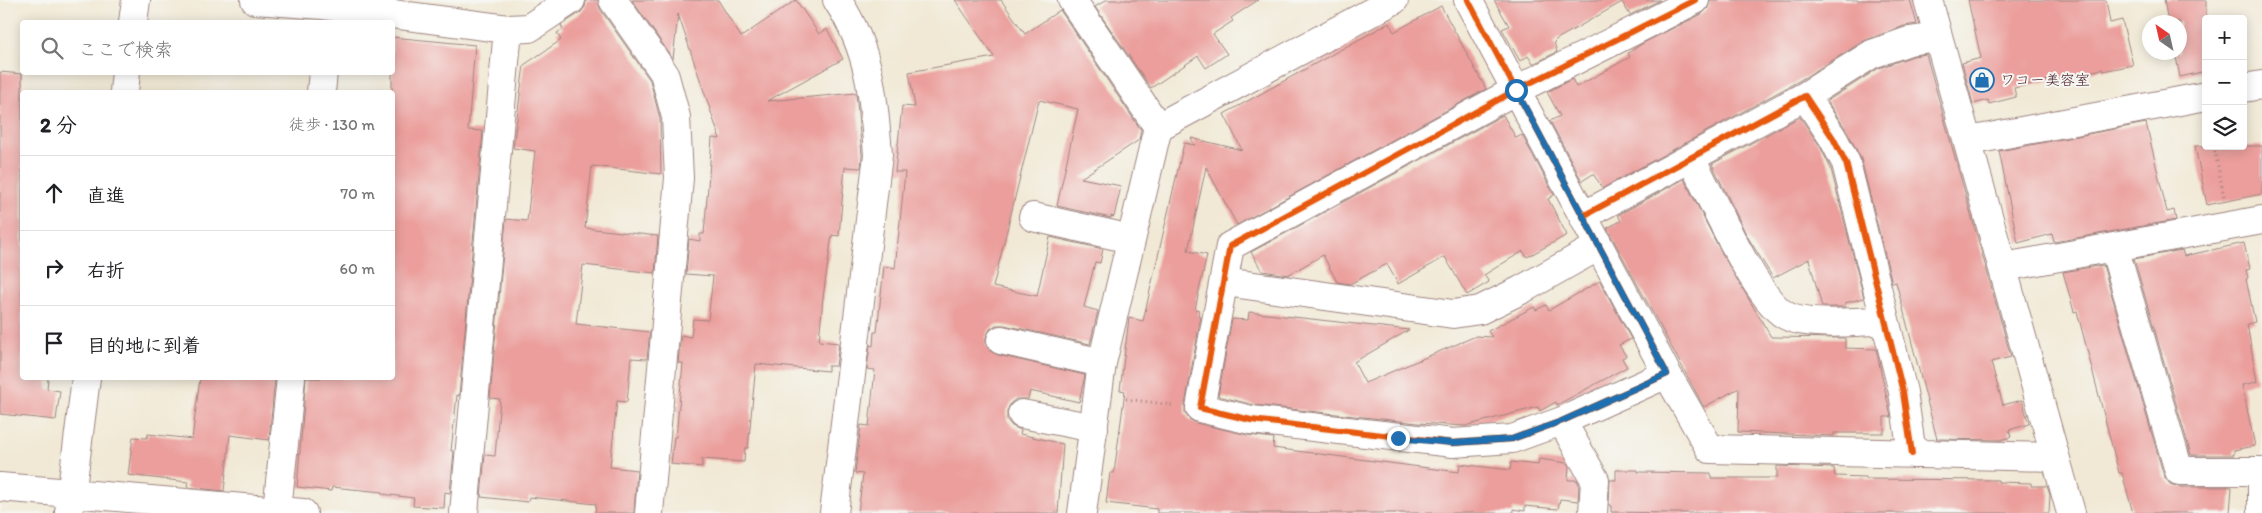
<!DOCTYPE html>
<html lang="ja">
<head>
<meta charset="utf-8">
<style>
  body { margin:0; font-family:Itim,"Klee One",sans-serif; background:#f6f6f6; color:#202124 }
  .controls { position:absolute; right:15px; top:15px; display:grid; overflow:hidden; border-radius:5px; box-shadow:0 2px 12px #0003 }
  .controls button { width:45px; height:45px; display:grid; place-items:center; padding:0; border:0; border-bottom:1px solid #e0e0e0; background:#fff; color:#202124; font:25px sans-serif }
  .compass { position:absolute; left:2142px; top:15px; width:45px; height:45px; border-radius:50%; background:#fff; box-shadow:0 2px 12px #0003; rotate:326deg }
  .stop { position:absolute; width:15px; height:15px; margin:-11px; border:4px solid #1f6fb2; border-radius:50%; background:#fff }
  .stop.end { background:#1f6fb2; border-color:#fff; box-shadow:0 1px 5px #0008 }
  .list { margin:0; padding:0; list-style:none }
  h2 { display:flex; justify-content:space-between; align-items:center; height:65px; margin:0; padding:0 20px; font-size:21px }
  h2 small { font-size:16px; font-weight:400; color:#757577 }
  .list li { display:grid; grid-template-columns:32px 1fr auto; gap:15px; align-items:center; box-sizing:border-box; height:75px; padding:0 20px; border-top:1px solid #e0e0e0 }
  .list b { display:block; font-size:19px; white-space:nowrap }
  .list em { font-size:16px; font-style:normal; color:#757577 }
  .icon { flex:none; width:28px; height:28px; fill:none; stroke:currentColor; stroke-width:2; stroke-linecap:round; stroke-linejoin:round }
  .map { position:relative; flex:none; width:2262px; height:513px; overflow:hidden }
  .search { position:absolute; background:#fff; box-shadow:0 2px 12px #0003; left:20px; top:20px; width:375px; height:55px; display:flex; align-items:center; gap:12px; box-sizing:border-box; padding:0 18px; border-radius:5px; color:#757577; font-size:19px }
  .panel { position:absolute; background:#fff; box-shadow:0 2px 12px #0003; left:20px; top:90px; width:375px; height:290px; border-radius:5px }
  .map>svg:first-child { display:block }
  .building { fill:#eb9e9b }
  .lines { fill:none; stroke-linecap:round; stroke-linejoin:round }
  .minor-casing { stroke:#9e8480; stroke-width:30 }
  .path { stroke:#9e8480; stroke-width:3; stroke-dasharray:1 4; stroke-linecap:butt }
  .minor { stroke:#fff; stroke-width:28 }
  .cycleway-casing { stroke:#f6f6f2; stroke-width:9 }
  .cycleway { stroke:#e8590c; stroke-width:6 }
  .route { stroke:#1f6fb2; stroke-width:6 }
  .labels { text-anchor:middle; stroke-width:4; stroke-linejoin:round; paint-order:stroke }
  .poi-label { font-size:15px; fill:#4a1f2b; stroke:#f6f6f2; text-anchor:start }
</style>
</head>
<body>
<div class="map">
<svg width="2262" height="513" viewBox="0 0 2262 513">
  <rect width="100%" height="100%" fill="#f6f6f2"/>
  <filter id="ink" filterUnits="userSpaceOnUse"><feTurbulence type="fractalNoise" baseFrequency=".02" numOctaves="2"/><feDisplacementMap in="SourceGraphic" scale="10" xChannelSelector="R" yChannelSelector="G"/><feConvolveMatrix kernelMatrix="1 2 1 2 8 2 1 2 1" color-interpolation-filters="sRGB"/></filter>
  <filter id="wash" filterUnits="userSpaceOnUse"><feTurbulence type="fractalNoise" baseFrequency=".0096" numOctaves="4" result="noise"/><feDisplacementMap in="SourceGraphic" scale="20" xChannelSelector="R" yChannelSelector="G"/><feGaussianBlur stdDeviation="1.12" result="paint"/><feColorMatrix in="noise" values="0 0 0 0 0 0 0 0 0 0 0 0 0 0 0 0 0 1.4 0 .05"/><feComposite in="paint" operator="in"/></filter>
  <g filter="url(#wash)">
    <rect width="100%" height="100%" fill="#f1e9d5"/>
    <g id="blocks">
      <path class="building" d="M586 0H598L600 9 650 80 660 119 661 174 592 166 585 228 658 236 655 273 583 265 576 324 650 332 647 359 631 358 627 402 617 401 610 467 637 470 634 513H595L596 504 529 497 528 502 481 497 485 455 495 456 500 399 490 398 506 219 527 221 535 151 513 148 524 65 561 40 557 33 563 29 561 25 580 13 585 7Z
        M632 0H718L741 37 796 0 819 34 827 29 843 59 767 101 856 93 862 155 861 168 845 167 839 236 832 235 823 297 819 341 839 343 836 366H828V371L756 364 748 448H745L744 462 702 459V467L671 464 674 437H676L683 363H678L681 335 691 337 693 319 708 320 713 276 686 274 689 239 700 241V234H704L712 138 720 139 678 14 673 59Z
        M955 0H1001L1025 34 1060 10 1141 130 1139 140 1081 178 1121 186 1114 217 1111 216V218L1057 206 1078 109 1039 100 993 287 1037 296 1050 237 1103 249 1100 263 1095 262 1084 307 1098 311 1090 344 1004 325H996L990 329 986 337V345L990 351 998 355 1085 375 1079 402 1030 391 1028 399H1016L1011 403 1007 411V420L1012 426 1021 430 1020 434 1063 444 1058 513H858L863 474 855 473 861 425 869 426 875 370 867 369 870 345 873 346 874 332H877L884 266 895 268 901 212 905 172H895L902 106 915 107 909 72 994 57Z
        M1106 0H1258L1231 18 1233 21 1213 34 1227 54 1206 68 1198 56 1151 88 1095 7Z
        M1494 0H1660L1630 15 1622 2 1557 39 1554 42 1557 52 1533 64 1528 56 1520 61 1502 29 1509 26Z
        M1710 0H1910L1917 24 1904 26 1864 41 1797 82 1603 188 1593 174 1582 181 1550 121 1560 116 1547 92 1572 79 1576 87 1630 57 1628 53 1645 42 1702 14 1708 8Z
        M1968 0H2106L2110 23 2122 20 2133 65 2103 71V69L2014 88 2016 97 1989 104 1988 100 1973 104 1962 63 1981 58Z
        M2164 0H2206V71L2180 77 2175 52H2180V22H2168Z
        M1441 6 1486 89 1237 225 1206 167 1188 251 1207 255 1195 309 1199 310 1198 316H1201L1185 405V413L1189 419 1196 423 1248 435 1274 438 1273 448 1459 472 1460 464 1510 470 1511 462 1538 465 1539 459 1567 463 1569 466 1568 480H1577L1579 484 1578 501 1560 499 1558 509 1525 506V511L1513 509V513H1157V509L1106 503 1110 473H1114L1125 391 1120 390 1129 318 1143 321 1184 143 1195 145 1191 138 1242 150 1224 114 1389 23 1394 32Z
        M392 37 475 45 468 130 483 131 459 396 457 395 451 451H454L450 493 445 492 444 508 413 506 414 498 382 494V492L332 487 331 491 297 487 306 378H392Z
        M1926 54 2011 357 1991 362 2003 405 2022 400 2029 424 2009 430 2011 437 2001 440 1937 439 1896 282 1892 283 1861 159 1847 131 1827 101 1879 68 1913 56Z
        M0 72 22 74V378H48L47 389 60 391 56 420 0 414Z
        M1503 115 1516 138 1522 135 1554 195 1548 199 1567 235 1527 257 1523 251 1484 275 1489 282 1467 295 1445 257 1398 284 1387 264 1350 284 1337 282 1323 255 1288 275 1262 271 1251 252Z
        M1800 117 1820 146 1831 169 1864 298 1845 303V307H1822L1809 259 1773 278 1747 236 1712 164Z
        M2146 123 2167 212 2174 210 2176 220 2054 242 2052 234 2018 243 1999 151Z
        M2195 146H2262V194L2207 205Z
        M1684 179 1720 250 1771 337 1845 338V348L1876 349 1891 417H1884V433H1834V436L1738 432 1739 388 1704 407 1607 228 1621 221 1618 215Z
        M2244 243 2250 269 2246 270 2248 278 2246 279 2255 322 2247 324 2257 382 2242 385 2255 446 2234 450V455H2191L2134 259 2182 250 2184 256Z
        M2103 265 2164 476 2170 484 2179 487H2232L2230 513H2133L2122 473H2119L2077 311 2074 312 2063 272Z
        M1600 281 1631 339 1619 345 1626 356 1622 358 1627 367 1557 405 1556 402 1540 411 1538 407 1465 426 1418 423 1254 405 1218 396 1232 319 1248 320 1249 312 1409 330 1354 362 1365 383 1476 336 1492 337 1488 331 1534 307 1536 310 1546 305 1549 310Z
        M200 378H275L269 440 230 435 224 491 187 487 188 482 128 475 133 437 147 438 148 434 192 439Z
        M1777 466 1834 468 1835 476 1866 477V479L1998 480V482L2031 483V486H2047L2050 495 2049 513H1671L1611 512V506L1609 505 1610 480H1616V470H1638V472L1711 473V478H1777Z"/>
    </g>
  </g>
  <g filter="url(#ink)">
    <use href="#blocks" fill-opacity="0" stroke="#9e8480" stroke-width="1"/>
    <g class="lines">
      <g class="minor-casing">
        <path id="minor" d="M255 0 323 5 508 29 529 28 571 0
          M613 0 664 73 676 117 679 178 649 513
          M1072 0 1158 127 1102 363 1082 513
          M1468 0 1667 374 1562 421 1512 439 1453 443 1251 420 1200 408 1230 246 1516 90 1695 0
          M1928 0 2071 513
          M133 22 136 0
          M2243 88 2262 85
          M124 92 126 72
          M321 92 323 72
          M1805 96 1872 54 1909 41 1938 37
          M1158 127 1394 0
          M1969 141 2206 96
          M1691 158C1709 192 1755 298 1785 315 1805 327 1861 322 1884 320
          M1583 216 1805 96 1833 138 1846 163 1903 392 1912 454
          M1033 217 1131 239
          M2114 247 2179 471H2262
          M2004 267 2262 220
          M1225 282 1453 314 1480 310 1521 290 1599 246
          M1001 340 1102 363
          M1667 374 1710 449 2055 457
          M1022 414 1094 428
          M1562 421 1595 480 1593 513
          M0 487 303 513
          M277 510 291 378
          M69 512 86 378
          M464 513 508 29
          M834 513 878 155C874 98 870 49 837 0
          M2262 513V484"/>
      </g>
      <path class="path" d="M2214 146 2224 197
        M1126 399 1172 405"/>
      <use href="#minor" class="minor"/>
      <g class="cycleway-casing">
        <path id="cycleway" d="M1468 0 1667 374 1562 421 1512 439 1453 443 1251 420 1200 408 1230 246 1516 90 1695 0
          M1583 216 1805 96 1833 138 1846 163 1903 392 1912 454"/>
      </g>
      <use href="#cycleway" class="cycleway"/>
    </g>
  </g>
  <g class="lines" filter="url(#ink)">
    <path class="route" d="M1398 438 1453 443 1512 439 1562 421 1667 374 1516 90"/>
  </g>
  <defs>
    <g id="shop-ring" transform="scale(1.25)"><circle r="9.5" fill="#f6f6f2" stroke="#1f6fb2" stroke-width="1.5"/><path d="M-5-2.5h2.3a2.7 3.5 0 0 1 5.4 0H5L5.5 6h-11ZM-1.5-2.5h3a1.5 2.3 0 0 0-3 0Z" fill="#1f6fb2"/></g>
  </defs>
  <g fill-rule="evenodd">
    <use href="#shop-ring" x="1982" y="80"/>
  </g>
  <g class="labels">
    <g class="poi-label">
      <text x="2000" y="85">ワコー美容室</text>
    </g>
  </g>
</svg>
<div class="controls">
<button>+</button>
<button>−</button>
<button><svg class="icon" aria-label="layers" viewBox="0 0 24 24"><path d="M12 4l9 5-9 5-9-5zM3 14l9 5 9-5"/></svg></button>
</div>
<svg class="compass" viewBox="-18 -18 36 36"><path d="M0-13l5 13h-10z" fill="#e53935"/><path d="M0 13l5-13h-10z" fill="#757577"/></svg>
<div class="stop" style="left:1516px;top:90px"></div>
<div class="stop end" style="left:1398px;top:438px"></div>
<div class="search"><svg class="icon" aria-label="search" viewBox="0 0 24 24"><circle cx="10" cy="10" r="6"/><path d="M15 15l6 6"/></svg>ここで検索</div>
<section class="panel">
<h2>2 分<small>徒歩 · 130 m</small></h2>
<ul class="list">
<li><svg class="icon" aria-label="ahead" viewBox="0 0 24 24"><path d="M12 20V5M6 11l6-6 6 6"/></svg><div><b>直進</b></div><em>70 m</em></li>
<li><svg class="icon" aria-label="right" viewBox="0 0 24 24"><path d="M7 20v-9h11M14 6l5 5-5 5"/></svg><div><b>右折</b></div><em>60 m</em></li>
<li><svg class="icon" aria-label="arrive" viewBox="0 0 24 24"><path d="M6 21V4h12l-3 4 3 4H6"/></svg><div><b>目的地に到着</b></div></li>
</ul>
</section>
</div>
</body>
</html>
